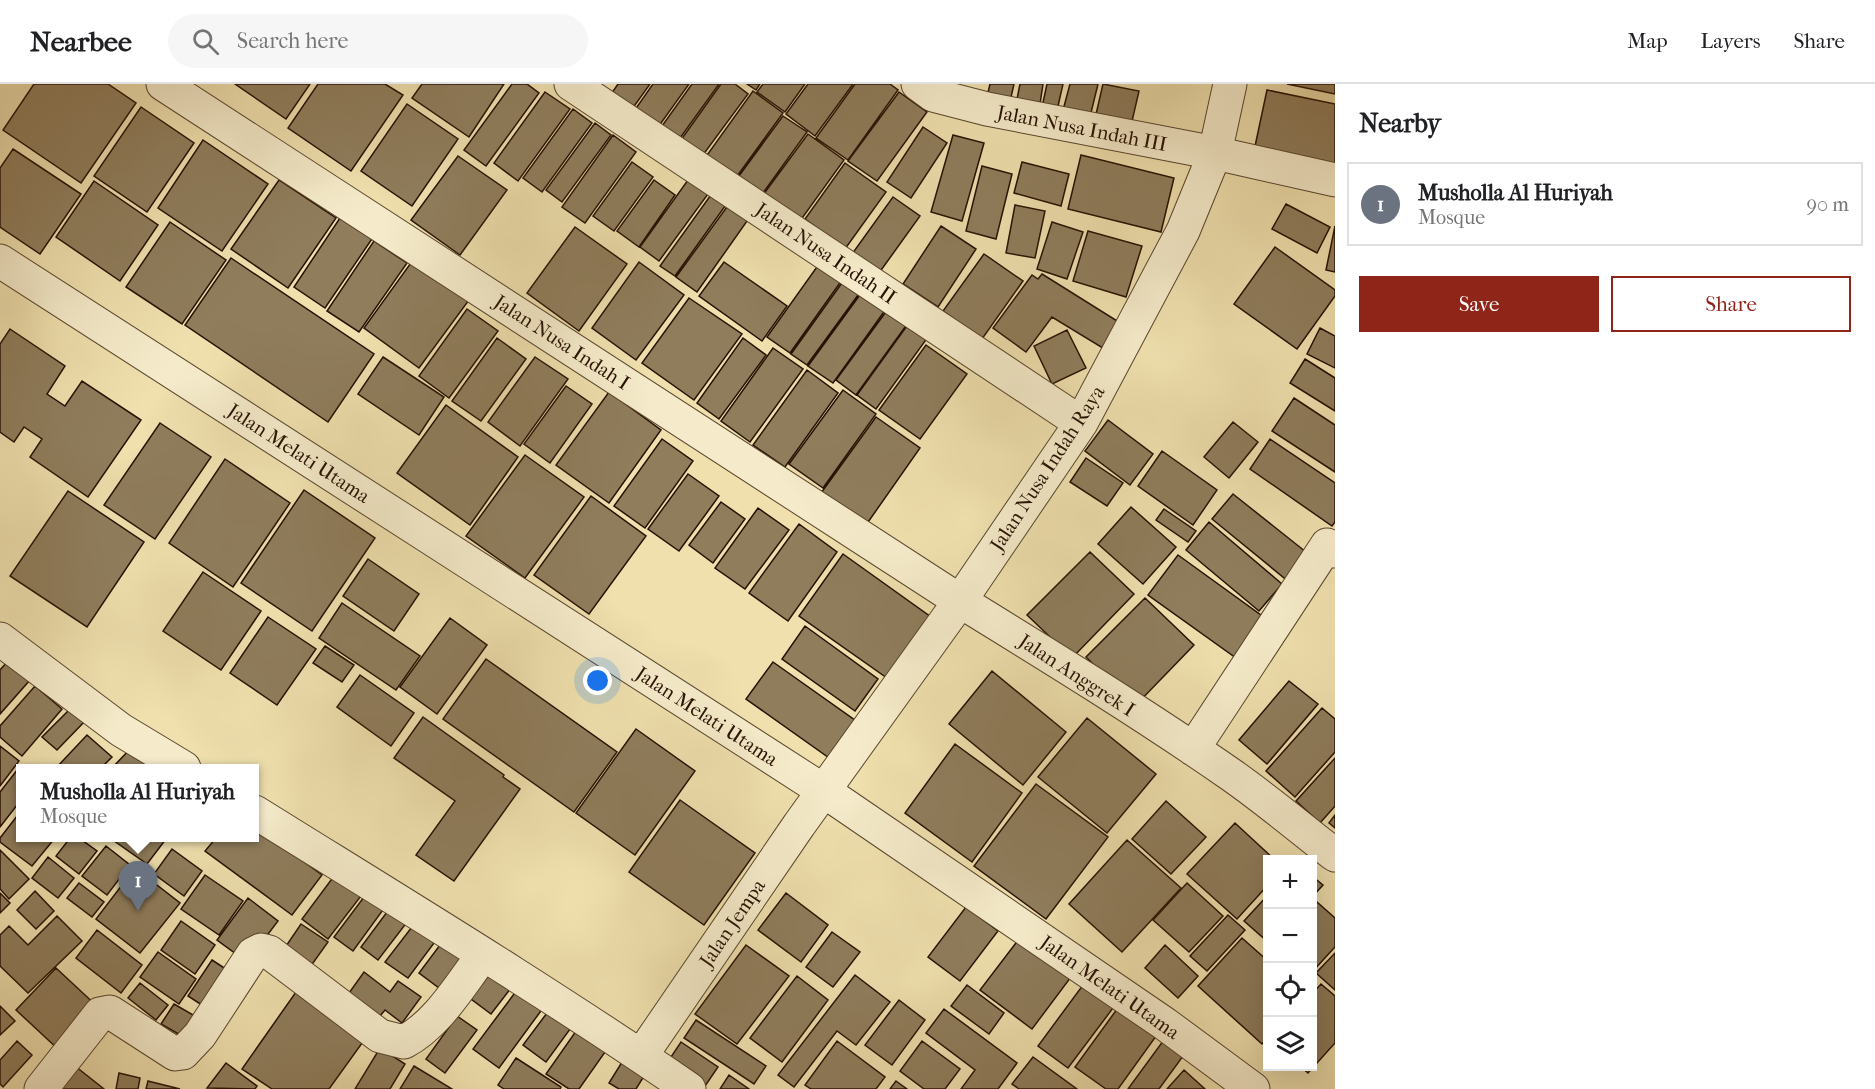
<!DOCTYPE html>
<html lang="en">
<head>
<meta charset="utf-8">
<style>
  body { margin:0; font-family:"IM FELL French Canon",serif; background:#f6f6f6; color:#202124 }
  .controls { position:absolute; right:18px; bottom:18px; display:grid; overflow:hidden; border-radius:0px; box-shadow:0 6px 24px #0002 }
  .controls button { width:54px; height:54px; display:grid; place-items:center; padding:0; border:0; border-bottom:2px solid #e0e0e0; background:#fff; color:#202124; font:30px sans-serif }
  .you { position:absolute; left:598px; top:597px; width:21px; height:21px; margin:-15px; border:4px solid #fff; border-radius:50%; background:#1a73e8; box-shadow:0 0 0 9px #1a73e833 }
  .badge { display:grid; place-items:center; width:39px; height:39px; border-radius:50%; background:#8f2418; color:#fff; font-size:20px; font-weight:700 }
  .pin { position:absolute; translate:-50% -50px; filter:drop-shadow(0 2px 3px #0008) }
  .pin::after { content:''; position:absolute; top:32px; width:21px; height:18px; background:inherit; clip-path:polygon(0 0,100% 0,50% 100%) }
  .popup { position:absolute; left:16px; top:680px; width:243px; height:78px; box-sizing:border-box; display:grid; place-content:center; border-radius:0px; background:#fff; filter:drop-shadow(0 2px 4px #0005); font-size:20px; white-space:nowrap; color:#757577 }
  .popup b { font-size:22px; color:#202124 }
  .popup::after { content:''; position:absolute; left:50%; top:100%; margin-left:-12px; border:12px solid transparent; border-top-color:#fff }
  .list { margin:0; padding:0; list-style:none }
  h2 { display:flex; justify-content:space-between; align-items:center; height:78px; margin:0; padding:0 24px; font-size:26px }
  h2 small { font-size:20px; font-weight:400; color:#757577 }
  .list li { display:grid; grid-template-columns:39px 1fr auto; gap:18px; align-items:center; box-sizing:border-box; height:84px; margin:0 12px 12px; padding:0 12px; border:2px solid #e0e0e0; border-radius:0px }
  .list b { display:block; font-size:22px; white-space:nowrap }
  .list p { margin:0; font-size:20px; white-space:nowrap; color:#757577 }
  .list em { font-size:20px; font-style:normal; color:#757577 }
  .actions { display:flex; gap:12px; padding:18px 24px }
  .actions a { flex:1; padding:14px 0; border:2px solid #8f2418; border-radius:0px; text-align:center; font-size:21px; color:#8f2418 }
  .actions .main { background:#8f2418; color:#fff }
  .icon { flex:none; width:33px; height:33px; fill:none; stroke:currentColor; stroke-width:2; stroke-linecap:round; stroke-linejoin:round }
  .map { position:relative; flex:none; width:1335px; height:1005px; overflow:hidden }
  header { display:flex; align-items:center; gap:36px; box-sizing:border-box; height:84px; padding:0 30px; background:#fff; border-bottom:2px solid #e0e0e0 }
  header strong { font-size:28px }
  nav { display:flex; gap:33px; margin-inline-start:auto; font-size:21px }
  .search { width:420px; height:54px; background:#f6f6f6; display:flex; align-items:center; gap:15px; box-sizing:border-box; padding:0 21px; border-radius:33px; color:#757577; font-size:22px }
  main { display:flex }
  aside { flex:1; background:#fff }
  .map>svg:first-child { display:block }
  .building { fill:#8f7d5c; stroke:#271103; stroke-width:1.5 }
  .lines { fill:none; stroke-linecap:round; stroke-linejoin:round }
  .minor-casing { stroke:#59452e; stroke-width:35 }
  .minor { stroke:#f5ebca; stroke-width:33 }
  .labels { text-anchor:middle; stroke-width:4.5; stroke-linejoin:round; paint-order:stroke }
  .street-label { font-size:20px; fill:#271103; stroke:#f5ebca }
</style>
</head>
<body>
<header>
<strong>Nearbee</strong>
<div class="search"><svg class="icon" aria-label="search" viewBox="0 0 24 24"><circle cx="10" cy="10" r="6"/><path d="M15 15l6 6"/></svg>Search here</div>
<nav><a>Map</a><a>Layers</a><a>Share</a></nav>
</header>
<main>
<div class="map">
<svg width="1335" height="1005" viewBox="0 0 1335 1005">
  <rect width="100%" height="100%" fill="#efe0ae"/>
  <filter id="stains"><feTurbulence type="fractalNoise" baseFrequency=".00333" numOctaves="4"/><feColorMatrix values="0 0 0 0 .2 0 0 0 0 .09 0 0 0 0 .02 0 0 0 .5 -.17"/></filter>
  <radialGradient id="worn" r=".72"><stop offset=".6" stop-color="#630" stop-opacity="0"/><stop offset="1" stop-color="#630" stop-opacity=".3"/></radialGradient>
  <path class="building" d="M34 0H108L136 19 81 99 3 46Z
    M235 0H310L286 35Z
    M318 0H385L403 11 351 87 288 44Z
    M422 0H504L469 53 412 14Z
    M512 0H527L539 9 486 82 464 66Z
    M618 0H650L630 28 609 13Z
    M653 0H689L656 46 632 30Z
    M692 0H719L675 61 657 49Z
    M721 0H735L748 10 700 75 678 60Z
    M747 0H760L756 6Z
    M763 0H805L785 28 757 8Z
    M808 0H853L815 52 786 30Z
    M855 0H890L898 6 848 76 816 54Z
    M990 0H1014L1009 22 986 17Z
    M1020 0H1043L1040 20 1017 15Z
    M1047 0H1063L1056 31 1041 28Z
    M1070 0H1098L1089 37 1062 30Z
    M1103 0 1139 7 1130 46 1094 39Z
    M1287 0H1335V10Z
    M1267 6 1335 20V84L1254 67Z
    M753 7 783 29 735 95 705 74Z
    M545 8 570 25 518 97 494 79Z
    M899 8 927 28 877 97 848 77Z
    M407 20 458 55 412 122 361 87Z
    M141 23 194 59 147 128 94 92Z
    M573 25 592 39 542 108 523 94Z
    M783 32 807 48 760 113 736 96Z
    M595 39 611 51 562 118 546 106Z
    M923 43 947 59 911 114 887 98Z
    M808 50 844 76 800 137 763 111Z
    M613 51 636 68 585 139 562 123Z
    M953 51 984 59 962 137 931 128Z
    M203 56 268 100 222 167 158 124Z
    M13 65 81 110 40 170 0 143V84Z
    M1081 71 1174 94 1161 148 1068 125Z
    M458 72 507 106 460 171 411 136Z
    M632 78 653 93 614 147 593 132Z
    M1022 78 1069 90 1061 122 1014 109Z
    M845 79 886 108 845 165 805 135Z
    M982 82 1012 90 996 155 966 147Z
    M279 96 336 134 288 204 231 165Z
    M654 96 675 111 639 163 617 147Z
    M688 96 708 110 659 177 640 163Z
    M94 97 158 141 120 197 56 153Z
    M713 108 728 118 675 192 660 182Z
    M893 113 920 132 879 189 852 170Z
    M732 116 752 130 697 208 676 193Z
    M1286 120 1330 143 1317 169 1272 145Z
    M1015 121 1045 127 1035 174 1006 169Z
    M346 125 378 146 325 224 294 203Z
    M170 138 226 176 182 240 126 203Z
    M1052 138 1083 148 1067 195 1037 185Z
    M941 142 976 165 938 223 903 200Z
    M1335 142V188L1326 186Z
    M575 143 627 180 579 247 527 209Z
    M1088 147 1142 162 1126 213 1073 197Z
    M374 157 407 179 359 248 327 227Z
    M1275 163 1335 206V212L1297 265 1234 220Z
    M984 170 1023 197 982 255 943 227Z
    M231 174 374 270 328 338 185 241Z
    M413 176 469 216 419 284 364 244Z
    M639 178 684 211 636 276 592 244Z
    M724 178 787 222 762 257 699 212Z
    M819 180 842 196 790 269 767 253Z
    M1042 190 1122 240 1106 266 1052 233 1026 268 993 244 1032 191 1038 195Z
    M844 196 861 207 807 281 791 270Z
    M862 208 886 225 833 299 808 282Z
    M689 214 742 250 694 316 642 279Z
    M467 225 498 247 449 314 419 292Z
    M888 225 908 239 856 311 836 296Z
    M909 239 928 253 876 325 857 311Z
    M1320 244 1335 252V284L1307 270Z
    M10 245 65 282 47 310 65 322 82 297 141 336 88 413 30 373 42 355 24 343 14 358 0 348V260Z
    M1067 246 1086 284 1052 300 1034 262Z
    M497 254 526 275 481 337 452 317Z
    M743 254 766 271 719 335 697 319Z
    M926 261 967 290 920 355 879 326Z
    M773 264 803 285 750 358 721 337Z
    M383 273 444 313 419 351 358 310Z
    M535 273 568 295 520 362 488 338Z
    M1305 275 1335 294V327L1290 299Z
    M807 286 838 309 785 383 753 361Z
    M566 302 592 320 550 379 524 360Z
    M843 306 876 330 823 404 789 380Z
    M609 308 661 346 609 419 556 381Z
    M1294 314 1335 341V388L1272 347Z
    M446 321 518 373 470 441 397 389Z
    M876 333 920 364 866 441 821 409Z
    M1108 336 1153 370 1130 401 1085 367Z
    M1233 338 1258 358 1229 394 1204 373Z
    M160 339 211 373 155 455 104 421Z
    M662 355 693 377 645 444 614 422Z
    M1270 355 1335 399V438L1332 442 1250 385Z
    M1162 367 1217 406 1193 441 1138 402Z
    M525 371 584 413 525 494 466 452Z
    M1086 374 1123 399 1107 422 1070 398Z
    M225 375 290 419 233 503 169 459Z
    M688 390 719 412 679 467 648 445Z
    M304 406 375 454 312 547 241 499Z
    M68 407 144 458 87 543 10 492Z
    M1233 410 1311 472 1289 498 1212 435Z
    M591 412 646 452 589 530 534 491Z
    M721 418 745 435 713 479 689 461Z
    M1131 423 1176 463 1143 500 1098 460Z
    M758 424 789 446 745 505 715 484Z
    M1164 425 1196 447 1188 458 1156 436Z
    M1209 438 1282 500 1259 527 1186 466Z
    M799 440 837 468 788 537 749 509Z
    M1090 468 1134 510 1072 574 1027 531Z
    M843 470 931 533 887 594 799 532Z
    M1178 471 1265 534 1236 574 1148 511Z
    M368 475 419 510 394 547 343 512Z
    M203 488 261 527 221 586 163 547Z
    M1145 514 1194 561 1135 622 1086 573Z
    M342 519 420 572 396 606 319 554Z
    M268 533 316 565 277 621 230 589Z
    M450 534 487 561 437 630 400 603Z
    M805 542 878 595 855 627 782 575Z
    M325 562 354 581 342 598 313 579Z
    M486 575 617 668 574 728 443 635Z
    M8 577 30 596 0 630V586Z
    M773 578 859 639 832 676 746 615Z
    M992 587 1066 648 1023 701 949 640Z
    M360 591 414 629 391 662 337 623Z
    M1289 597 1318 620 1267 680 1239 656Z
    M35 602 62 625 22 672 0 653V642Z
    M72 623 86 636 57 666 42 653Z
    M1322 624 1335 635V668L1295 713 1266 687Z
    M423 633 504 691 503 693 520 705 454 797 416 771 455 717 394 674Z
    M1087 634 1156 690 1107 749 1038 693Z
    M636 645 695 687 635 771 576 729Z
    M87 651 112 673 101 684H56Z
    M955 660 1022 709 972 778 905 729Z
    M0 662 19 677 0 702Z
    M131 664 153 684H112Z
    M1335 674V722L1320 739 1296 717Z
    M18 685 21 688V716L0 743V708Z
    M1036 700 1108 753 1046 835 974 782Z
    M680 716 755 769 704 841 629 788Z
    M1166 717 1206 753 1171 790 1132 755Z
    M21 727V754H55L32 782 0 758V754Z
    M1335 731V744L1329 739Z
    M1235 739 1275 776H1268V801L1237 835 1187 790Z
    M255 742 322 791 292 831 205 767 216 754H255Z
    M70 754H79L97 767 79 790 56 772Z
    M110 754H164L166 755 147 780Z
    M1127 756 1181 804 1122 868 1069 820Z
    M106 762 130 781 107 811 82 792Z
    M172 765 202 787 184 812 154 790Z
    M0 766 29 795 9 815 0 805Z
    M48 773 74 794 58 814 32 794Z
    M135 784 180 819 140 869 96 835Z
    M337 788 364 808 328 855 302 835Z
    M205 791 243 817 219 851 181 825Z
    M1312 792 1323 801 1312 813Z
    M79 799 104 818 92 833 67 814Z
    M1187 799 1223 832 1189 868 1153 836Z
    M370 805 388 819 353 867 334 853Z
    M35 807 54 827 36 845 17 826Z
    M0 809 10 819 0 829Z
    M786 809 828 841 801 878 758 846Z
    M1268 811V858L1244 837Z
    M248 814 278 837 247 878 217 856Z
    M1317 818 1335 834V863L1312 888V823Z
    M393 820 411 833 378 876 361 863Z
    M966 823 998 847 960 897 928 873Z
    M1228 831 1245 846 1207 887 1190 872Z
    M57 832 82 857 28 909 0 882V851L9 842 28 861Z
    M181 837 215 861 195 890 161 866Z
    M415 839 437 855 408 894 385 878Z
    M301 840 328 858 308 886 282 868Z
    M97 846 142 881 121 909 76 874Z
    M832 848 860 868 833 903 806 883Z
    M446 853 470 871 443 907 419 889Z
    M1242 854 1268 877V953L1262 960 1198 902Z
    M1019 855 1071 893 1032 945 980 906Z
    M746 861 789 892 737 960 695 930Z
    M1165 861 1198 892 1178 914 1145 884Z
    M158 868 196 895 179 920 140 893Z
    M1335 869V906L1316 889Z
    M212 876 235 891 211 927 188 912Z
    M56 884 100 925 60 967 16 926Z
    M486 885 511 904 491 930 467 912Z
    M364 888 390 908 398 897 421 913 402 939 385 926 380 932 349 909Z
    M855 891 890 918 856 961 837 947 794 1003 778 991Z
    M797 892 828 916 782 978 750 954Z
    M140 899 168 921 156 936 128 914Z
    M1321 900 1335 912V959L1308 989 1300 982H1312V910Z
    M967 901 1004 929 989 950 951 922Z
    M1083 901 1113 924 1068 984 1038 962Z
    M520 902 546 920 499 984 473 965Z
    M296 908 365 955 329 1005H272L242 985Z
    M899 916 925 936 892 981 865 961Z
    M174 920 200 935 189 956 161 940Z
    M553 921 576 937 546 978 523 961Z
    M1120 921 1159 948 1118 1005H1106L1075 983Z
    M0 922 15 937 0 951Z
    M944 925 1017 979 998 1005H961L975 986 926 949Z
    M457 932 477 946 445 989 426 975Z
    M696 936 766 982 754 1000 684 954Z
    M581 940 610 961 579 1005H569L546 990Z
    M1166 953 1186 968 1159 1005H1128Z
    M17 957 32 971 3 1003 0 1000V976Z
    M837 957 885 993 876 1005H811L805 1001Z
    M922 957 960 985 945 1005H924L900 987Z
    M681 958 718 983 703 1005 665 982Z
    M380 964 405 980 390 1005H355Z
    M627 970 649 984 636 1005H619L609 999Z
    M1033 973 1077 1005H1019L1012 1000Z
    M516 974 561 1003 560 1005H504L498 1001Z
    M70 978 104 1005H49Z
    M226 979 257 1002 255 1005 207 1004Z
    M414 982 452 1005H400Z
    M1184 986 1205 1005H1167Z
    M119 989 140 994 138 1005H116Z
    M729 991 749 1005H720Z
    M148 997 180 1005H146Z
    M896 997 907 1005H890Z"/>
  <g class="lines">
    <g class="minor-casing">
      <path id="minor" d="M163 0 960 517C1051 573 1142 629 1230 690 1266 715 1300 744 1335 771
        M571 0 1081 339
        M918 0 933 11 987 25 1215 69 1335 96
        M0 177 824 707 1165 940 1253 1005
        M0 555 121 646 184 684
        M1193 665 1327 461 1335 467
        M255 728C401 819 548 908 689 1005
        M641 972 799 741 960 517 1081 339 1183 147 1215 69 1230 0
        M41 1005 100 930 110 928 175 970 183 969 200 951 253 870 261 866 269 868 380 952 404 958C438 940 460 901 483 871"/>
    </g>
    <use href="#minor" class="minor"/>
  </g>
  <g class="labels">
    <g class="street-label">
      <text transform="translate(1082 44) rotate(11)" y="7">Jalan Nusa Indah III</text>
      <text transform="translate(826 169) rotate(34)" y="7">Jalan Nusa Indah II</text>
      <text transform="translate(562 258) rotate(33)" y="7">Jalan Nusa Indah I</text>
      <text transform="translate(299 369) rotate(33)" y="7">Jalan Melati Utama</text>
      <text transform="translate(1047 384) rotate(-57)" y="7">Jalan Nusa Indah Raya</text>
      <text transform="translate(1077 591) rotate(33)" y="7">Jalan Anggrek I</text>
      <text transform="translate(707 632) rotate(33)" y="7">Jalan Melati Utama</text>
      <text transform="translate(732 839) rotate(-56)" y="7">Jalan Jempa</text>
      <text transform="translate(1110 903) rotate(35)" y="7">Jalan Melati Utama</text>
    </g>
  </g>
  <rect width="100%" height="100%" filter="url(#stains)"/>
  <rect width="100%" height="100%" fill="url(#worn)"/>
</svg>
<div class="controls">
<button>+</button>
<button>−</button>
<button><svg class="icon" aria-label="locate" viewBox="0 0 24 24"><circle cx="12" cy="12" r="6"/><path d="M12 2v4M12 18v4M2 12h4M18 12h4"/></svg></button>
<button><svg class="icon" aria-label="layers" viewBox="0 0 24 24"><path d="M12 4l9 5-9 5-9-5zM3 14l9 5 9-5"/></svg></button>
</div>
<div class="you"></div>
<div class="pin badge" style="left:138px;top:827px;background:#6b7280">1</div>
<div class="popup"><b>Musholla Al Huriyah</b>Mosque</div>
</div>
<aside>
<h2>Nearby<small></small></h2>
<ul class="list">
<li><span class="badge" style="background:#6b7280">1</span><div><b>Musholla Al Huriyah</b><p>Mosque</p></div><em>90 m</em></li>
</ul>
<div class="actions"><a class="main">Save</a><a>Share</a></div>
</aside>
</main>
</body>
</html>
